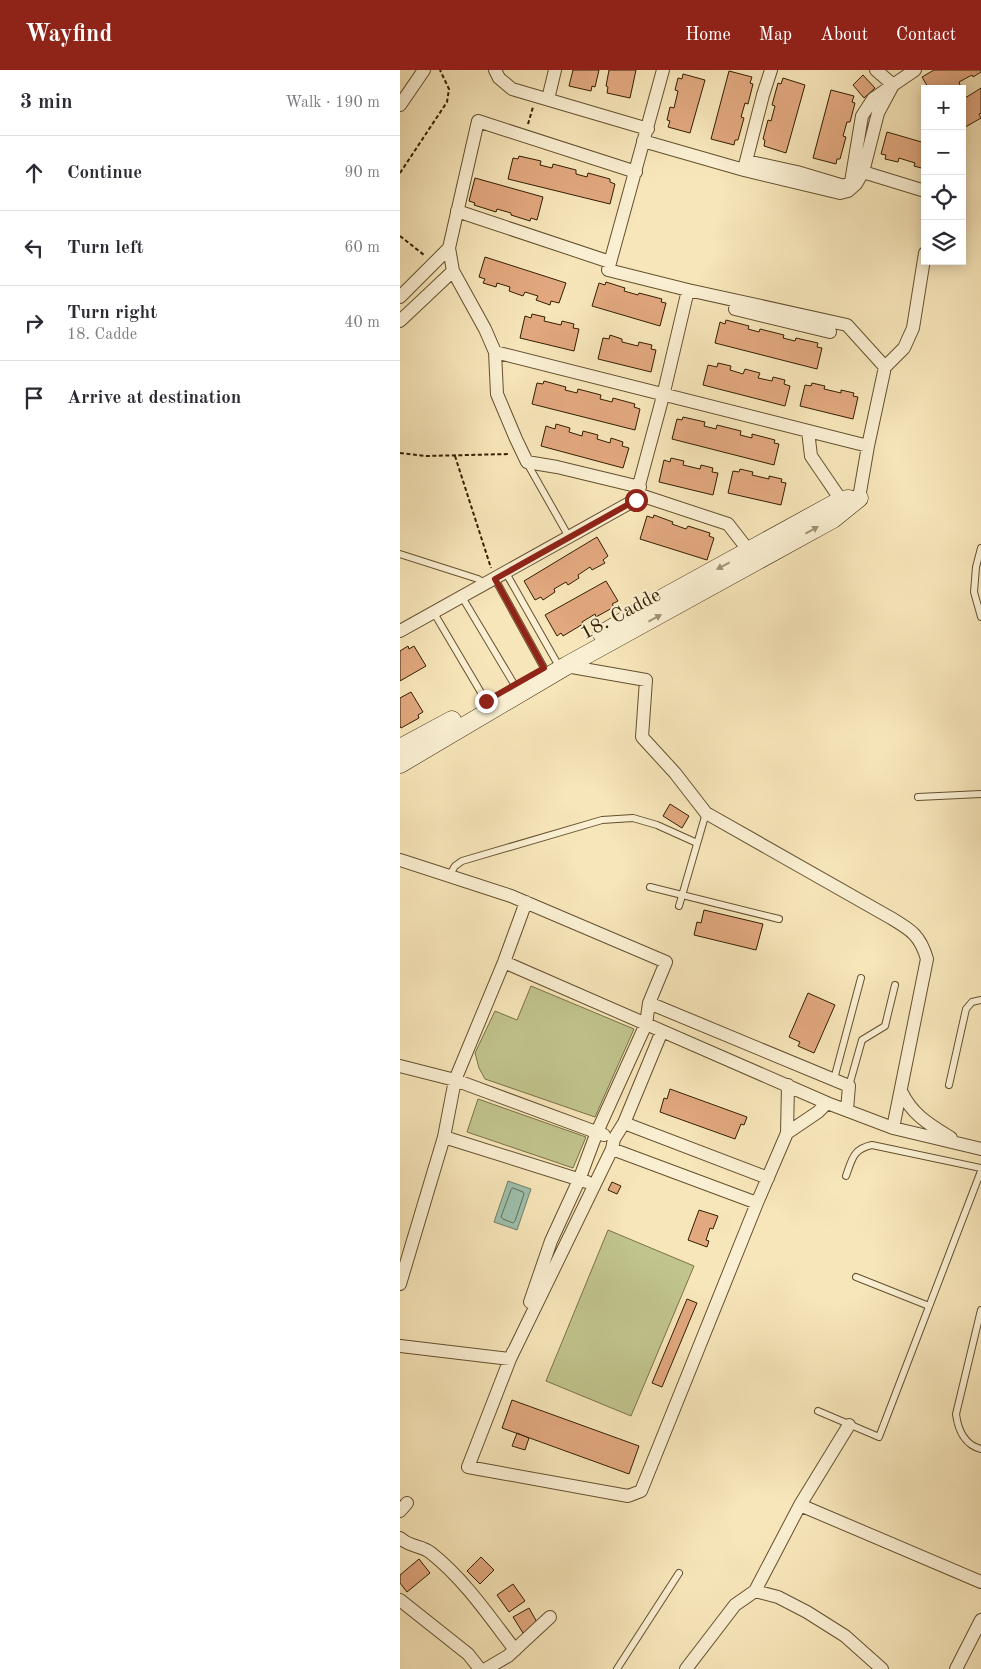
<!DOCTYPE html>
<html lang="en">
<head>
<meta charset="utf-8">
<style>
  body { margin:0; font-family:"Old Standard TT",serif; background:#f7f7f7; color:#2b2b33 }
  .controls { position:absolute; right:15px; top:15px; display:grid; overflow:hidden; border-radius:0px; box-shadow:0 2px 12px #0003 }
  .controls button { width:45px; height:45px; display:grid; place-items:center; padding:0; border:0; border-bottom:1px solid #e1e1e2; background:#fff; color:#2b2b33; font:25px sans-serif }
  .stop { position:absolute; width:15px; height:15px; margin:-11px; border:4px solid #8f2418; border-radius:50%; background:#fff }
  .stop.end { background:#8f2418; border-color:#fff; box-shadow:0 1px 5px #0008 }
  .list { margin:0; padding:0; list-style:none }
  h2 { display:flex; justify-content:space-between; align-items:center; height:65px; margin:0; padding:0 20px; font-size:21px }
  h2 small { font-size:16px; font-weight:400; color:#7c7c81 }
  .list li { display:grid; grid-template-columns:32px 1fr auto; gap:15px; align-items:center; box-sizing:border-box; height:75px; padding:0 20px; border-top:1px solid #e1e1e2 }
  .list b { display:block; font-size:19px; white-space:nowrap }
  .list p { margin:0; font-size:16px; white-space:nowrap; color:#7c7c81 }
  .list em { font-size:16px; font-style:normal; color:#7c7c81 }
  .icon { flex:none; width:28px; height:28px; fill:none; stroke:currentColor; stroke-width:2; stroke-linecap:round; stroke-linejoin:round }
  .map { position:relative; flex:none; width:581px; height:1599px; overflow:hidden }
  header { display:flex; align-items:center; gap:30px; box-sizing:border-box; height:70px; padding:0 25px; background:#8f2418; color:#fff }
  header strong { font-size:24px }
  nav { display:flex; gap:28px; margin-inline-start:auto; font-size:18px }
  main { display:flex }
  aside { flex:1; background:#fff }
  .map>svg:first-child { display:block }
  .green { fill:#c1c48d; stroke:#7a7146 }
  .water { fill:#9dc0ae; stroke:#737f68 }
  .lines { fill:none; stroke-linecap:round; stroke-linejoin:round }
  .shore { stroke:#686f57; stroke-width:1 }
  .building { fill:#e2a87f; stroke:#331e00 }
  .lane-casing { stroke:#64502e; stroke-width:8 }
  .street-casing { stroke:#64502e; stroke-width:14 }
  .secondary-casing { stroke:#331e00; stroke-width:19 }
  .path { stroke:#331e00; stroke-width:2; stroke-dasharray:4 2.5; stroke-linecap:butt }
  .lane { stroke:#faefd2; stroke-width:6 }
  .street { stroke:#faefd2; stroke-width:12 }
  .secondary { stroke:#faefd2; stroke-width:18 }
  .oneway { fill:#a09174 }
  .route { stroke:#8f2418; stroke-width:6 }
  .labels { text-anchor:middle; stroke-width:4; stroke-linejoin:round; paint-order:stroke }
  .street-label { font-size:20px; fill:#331e00; stroke:#faefd2 }
</style>
</head>
<body>
<header>
<strong>Wayfind</strong>
<nav><a>Home</a><a>Map</a><a>About</a><a>Contact</a></nav>
</header>
<main>
<aside>
<h2>3 min<small>Walk · 190 m</small></h2>
<ul class="list">
<li><svg class="icon" aria-label="ahead" viewBox="0 0 24 24"><path d="M12 20V5M6 11l6-6 6 6"/></svg><div><b>Continue</b></div><em>90 m</em></li>
<li><svg class="icon" aria-label="left" viewBox="0 0 24 24"><path d="M17 20v-9H6M10 6l-5 5 5 5"/></svg><div><b>Turn left</b></div><em>60 m</em></li>
<li><svg class="icon" aria-label="right" viewBox="0 0 24 24"><path d="M7 20v-9h11M14 6l5 5-5 5"/></svg><div><b>Turn right</b><p>18. Cadde</p></div><em>40 m</em></li>
<li><svg class="icon" aria-label="arrive" viewBox="0 0 24 24"><path d="M6 21V4h12l-3 4 3 4H6"/></svg><div><b>Arrive at destination</b></div></li>
</ul>
</aside>
<div class="map">
<svg width="581" height="1599" viewBox="0 0 581 1599">
  <rect width="100%" height="100%" fill="#f7e6ba"/>
  <filter id="stains"><feTurbulence type="fractalNoise" baseFrequency=".004" numOctaves="4"/><feColorMatrix values="0 0 0 0 .2 0 0 0 0 .09 0 0 0 0 .02 0 0 0 .5 -.17"/></filter>
  <radialGradient id="worn" r=".72"><stop offset=".6" stop-color="#630" stop-opacity="0"/><stop offset="1" stop-color="#630" stop-opacity=".3"/></radialGradient>
  <path class="green" d="M131 916 234 959 195 1047 85 1009 79 998 75 983 95 941 117 950Z
    M78 1029 186 1067 173 1098 67 1062Z
    M208 1160 294 1196 231 1346 146 1311Z"/>
  <path class="water" d="M108 1111 131 1119 117 1160 94 1152Z"/>
  <g class="lines">
    <path class="shore" d="M113 1118 123 1122 124 1124 115 1151 113 1153 103 1149 101 1147 111 1120Z"/>
  </g>
  <path class="building" d="M173 0H199L195 17 192 16 191 21 169 16Z
    M209 0H236L230 28 207 23 208 17 206 16Z
    M534 0H581V2L573 7 572 5 559 12 560 15 554 19H529L522 7Z
    M329 1 352 7 350 13 353 14 348 34 345 33 341 47 344 48 338 70H335L334 75 311 69Z
    M283 4 305 10 290 63 268 57 270 51 267 50 270 37 274 38 278 21 275 20 278 8 282 9Z
    M463 5 475 18 464 28 453 15Z
    M383 8 405 15 386 83 364 76 365 70 363 69 368 50 371 51 375 36 372 35 378 13 381 14Z
    M581 18V43L579 44 581 48 562 59V30Z
    M431 20 454 26 452 32 455 33 450 52H447L443 66 446 67 440 89H437L436 94 413 88Z
    M487 62 525 73V99L514 96 515 93 499 88 498 92 485 89 486 85 481 84Z
    M119 86 141 91 140 95 152 98 153 94 176 100V104L187 107 188 103 210 109V112L215 114 210 134 108 109 113 88 118 89Z
    M75 108 143 127 137 150 131 148 130 151 111 145V143L97 139 96 142 74 135 75 133 69 131Z
    M85 187 166 213 159 233 151 231 150 235 136 230 138 226 125 222 123 226 109 221 110 217 97 213 96 217 83 213 85 209 79 207Z
    M206 212 225 218 224 221 238 225 239 223 262 229 261 232 266 233 260 256 192 236 199 213 205 215Z
    M132 244 145 247 144 251 161 255 162 251 174 254 173 258 179 259 174 281 120 268 125 246 131 248Z
    M326 250 349 256 348 259 359 262 360 259 384 265 383 268 395 271 396 268 418 273 417 277 422 278 417 299 315 273 320 252 325 254Z
    M210 265 222 269V272L238 276 239 272 252 275 251 279 256 280 251 302 198 289 203 268 209 269Z
    M318 293 331 296 330 300 343 304 345 299 360 303 358 308 372 311 373 307 385 310 384 314 390 316 385 336 303 315 308 295 317 297Z
    M144 311 166 317 165 320 177 323 178 319 201 325 200 329 212 332 213 328 235 334 234 337 240 339 235 360 132 334 137 313 143 314Z
    M412 313 425 316 424 319 441 323V320L454 323 453 326 458 327 453 349 400 336 405 315 411 316Z
    M283 347 305 352 304 356 316 359 317 355 341 361 340 365 352 368V364L375 370 374 373 379 374 374 395 272 369 277 349 282 350Z
    M156 354 170 358 169 362 182 366 183 361 198 365 197 369 210 373 211 368 223 372 222 376 229 378 223 398 141 376 146 356 155 359Z
    M271 388 284 391 283 395 300 399 301 395 313 398 312 402 318 403 313 425 259 412 264 390 270 392Z
    M340 399 353 402 352 405 369 409V406L382 409 381 412 386 413 381 435 328 423 333 401 339 402Z
    M254 445 273 452 272 454 286 459 288 456 310 463 309 466 314 468 307 490 240 469 247 446 253 448Z
    M197 467 208 486 203 490 205 493 192 500 190 497 178 505 179 508 168 515 166 512 154 519 155 522 143 530 141 527 135 530 124 511Z
    M206 511 218 531 212 534 214 537 196 547 195 544 182 552 183 554 163 566 161 563 157 566 145 545Z
    M8 576 9 579 14 576 26 596 0 611V581Z
    M11 622 23 642 18 645 19 648 1 658 0 656V628Z
    M270 734 289 746 282 758 263 746Z
    M304 840 363 854 356 880 294 865 297 852 301 853Z
    M408 923 435 935 414 983 398 976 400 972 389 967Z
    M270 1019 347 1047 344 1055 341 1054 335 1069 260 1042 264 1028 267 1029Z
    M212 1112 221 1116 217 1124 208 1120Z
    M299 1140 318 1146 313 1159 310 1158 306 1170 309 1171 307 1177 288 1170Z
    M287 1229 297 1233 262 1317 252 1313Z
    M112 1330 239 1376 229 1404 102 1358Z
    M117 1363 129 1368 125 1380 112 1376Z
    M81 1487 94 1500 80 1514 67 1501Z
    M19 1489 30 1503 7 1522 0 1513V1505Z
    M113 1514 125 1531 109 1542 97 1525Z
    M129 1538 138 1554 123 1563 113 1547Z"/>
  <g class="lines">
    <g class="lane-casing">
      <path id="lane" d="M127 393 169 467
        M581 478 576 497 574 522 581 547
        M0 484 78 509 85 514
        M106 503 156 591
        M95 509 144 598
        M62 527 114 614
        M34 543 86 631
        M518 727 581 724
        M49 806 55 796 62 791 202 750 233 748 257 755 297 773
        M250 817 379 849
        M279 836 306 743
        M434 1009 461 908
        M549 1015 566 939 572 932 581 930
        M449 1016 462 970 485 956 495 915
        M446 1106C452 1089 453 1079 472 1075L581 1098
        M456 1207 529 1236
        M581 1240 556 1344C558 1360 565 1375 581 1379
        M418 1341 479 1367 581 1101
        M217 1599 279 1503"/>
    </g>
    <g class="street-casing">
      <path id="street" d="M95 0 99 8 112 19 248 59
        M148 29 155 0
        M0 35 24 0
        M243 71 344 100 440 123 448 121 456 114 463 102 478 43 493 15 515 0
        M346 91 397 102 444 116 451 112 462 46 473 29 493 15 476 0
        M344 99 363 25 371 0
        M236 102 78 51 49 178 53 201 85 259 95 282 97 324 116 369 127 392 157 397 240 417
        M463 102 525 121
        M57 141 210 192
        M288 220 447 255 485 297
        M0 227 49 178
        M335 239 430 262
        M0 251 53 201
        M95 282 468 376
        M485 297 504 278 513 258 525 183
        M408 361 411 386 441 430
        M237 424 328 454 349 481
        M459 428 468 376 485 297
        M0 561 235 430 263 326 288 220 208 200 263 0
        M166 596 246 610 242 667 275 703 306 743 491 848C511 860 520 865 527 889L493 1058
        M0 790 111 826 266 892 249 933 246 954 197 1062 179 1110 151 1171 130 1232
        M104 892 427 1033
        M249 933 449 1016 447 1040
        M262 961 224 1053 214 1069 212 1079 110 1289 68 1397 228 1426 241 1421 357 1133 387 1063 418 1042 427 1033 493 1058 581 1079
        M0 996 55 1010 204 1065
        M501 1021C512 1045 530 1055 551 1068
        M224 1053 368 1108
        M387 1063 388 1015
        M44 1067 187 1112
        M212 1079 357 1133
        M0 1214 44 1067 55 1010 104 892 126 832
        M0 1276 110 1289 113 1282
        M449 1355 400 1435 355 1521 378 1527 407 1542 445 1566 482 1599
        M400 1435 581 1512
        M0 1441 7 1433
        M0 1468C11 1478 21 1475 31 1483 64 1509 89 1546 115 1580
        M0 1530 68 1584 80 1599
        M86 1599 108 1586 150 1547
        M286 1599 335 1535 355 1521
        M556 1599 581 1550"/>
    </g>
    <g class="secondary-casing">
      <path id="secondary" d="M202 564 261 529 441 430 449 429
        M0 678 52 650
        M0 694 166 596 433 449 459 428"/>
    </g>
    <path class="path" d="M128 54 133 37
      M0 103 47 32 49 19 40 0
      M0 166 24 185
      M0 383 26 386 110 384
      M55 386 91 498"/>
    <use href="#lane" class="lane"/>
    <use href="#street" class="street"/>
    <use href="#secondary" class="secondary"/>
  </g>
  <defs><path id="oneway-solid" d="M-6-.8H1V-3.2L6.5 0L1 3.2V.8H-6Z" transform="scale(1.25)"/></defs>
  <g class="oneway">
    <use href="#oneway-solid" transform="translate(412 460) rotate(-29)"/>
    <use href="#oneway-solid" transform="translate(323 496) rotate(152)"/>
    <use href="#oneway-solid" transform="translate(255 548) rotate(-28)"/>
  </g>
  <g class="lines">
    <path class="route" d="M86 631 144 598 95 509 236 430"/>
  </g>
  <g class="labels">
    <g class="street-label">
      <text transform="translate(220 543) rotate(-28)" y="7">18. Cadde</text>
    </g>
  </g>
  <rect width="100%" height="100%" filter="url(#stains)"/>
  <rect width="100%" height="100%" fill="url(#worn)"/>
</svg>
<div class="controls">
<button>+</button>
<button>−</button>
<button><svg class="icon" aria-label="locate" viewBox="0 0 24 24"><circle cx="12" cy="12" r="6"/><path d="M12 2v4M12 18v4M2 12h4M18 12h4"/></svg></button>
<button><svg class="icon" aria-label="layers" viewBox="0 0 24 24"><path d="M12 4l9 5-9 5-9-5zM3 14l9 5 9-5"/></svg></button>
</div>
<div class="stop" style="left:236px;top:430px"></div>
<div class="stop end" style="left:86px;top:631px"></div>
</div>
</main>
</body>
</html>
